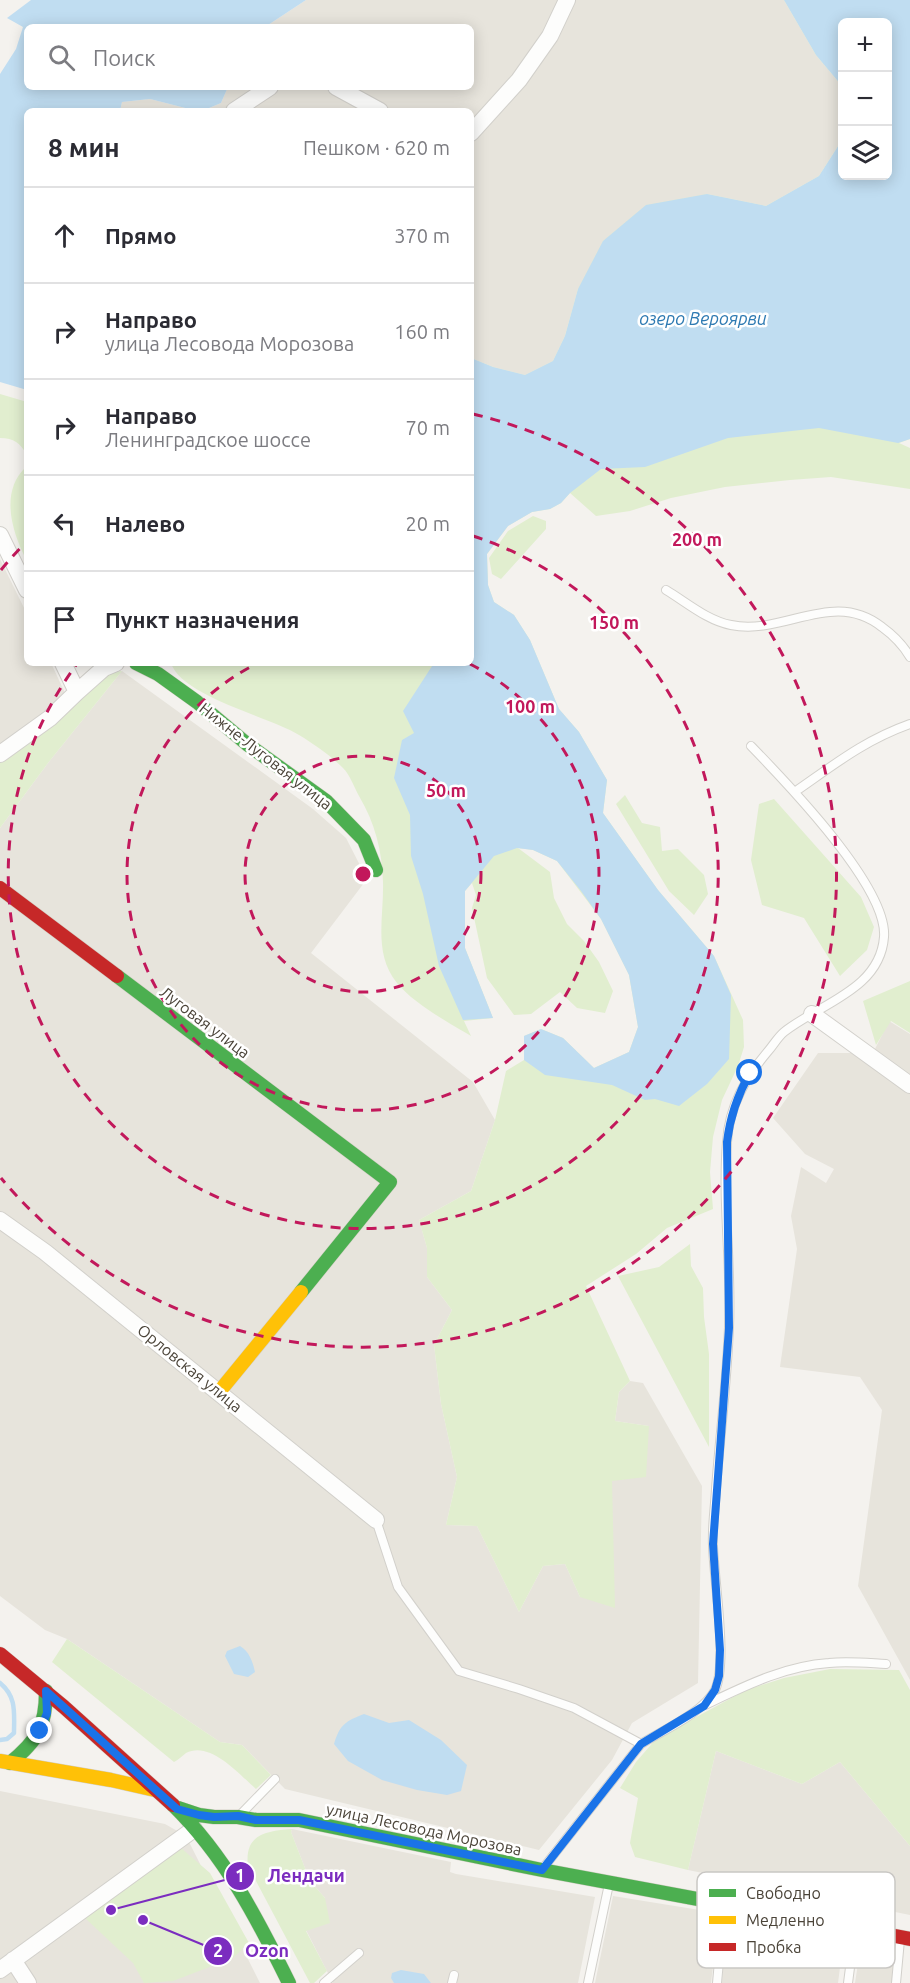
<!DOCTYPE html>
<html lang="ru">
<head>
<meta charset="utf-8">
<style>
  body { margin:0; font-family:Ubuntu,sans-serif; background:#f2f2f3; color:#2b2b33 }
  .controls { position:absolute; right:18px; top:18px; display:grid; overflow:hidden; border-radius:9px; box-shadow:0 3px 15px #0003 }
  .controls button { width:54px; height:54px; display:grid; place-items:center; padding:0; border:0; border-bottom:2px solid #e1e1e2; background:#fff; color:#2b2b33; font:30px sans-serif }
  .stop { position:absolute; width:18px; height:18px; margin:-14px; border:4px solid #1a73e8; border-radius:50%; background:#fff }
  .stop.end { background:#1a73e8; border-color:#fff; box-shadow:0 2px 6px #0008 }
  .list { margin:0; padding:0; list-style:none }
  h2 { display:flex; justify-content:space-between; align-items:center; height:78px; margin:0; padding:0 24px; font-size:26px }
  h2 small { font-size:20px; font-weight:400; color:#7c7c81 }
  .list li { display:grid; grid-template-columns:39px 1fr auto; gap:18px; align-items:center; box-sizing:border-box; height:96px; padding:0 24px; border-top:2px solid #e1e1e2 }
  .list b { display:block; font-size:22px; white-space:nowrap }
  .list p { margin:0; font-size:20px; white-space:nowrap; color:#7c7c81 }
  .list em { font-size:20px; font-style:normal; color:#7c7c81 }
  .icon { flex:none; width:33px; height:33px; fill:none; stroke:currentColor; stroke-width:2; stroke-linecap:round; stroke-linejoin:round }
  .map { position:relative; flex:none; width:910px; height:1983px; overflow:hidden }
  .search { position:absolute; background:#fff; box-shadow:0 3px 15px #0003; left:24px; top:24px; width:450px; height:66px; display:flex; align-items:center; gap:15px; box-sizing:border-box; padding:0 21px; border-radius:9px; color:#7c7c81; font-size:22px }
  .panel { position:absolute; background:#fff; box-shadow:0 3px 15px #0003; left:24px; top:108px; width:450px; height:558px; border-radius:9px }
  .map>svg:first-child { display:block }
  .residential { fill:#e7e4dc }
  .green { fill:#e1eecf }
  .water { fill:#c0ddf1 }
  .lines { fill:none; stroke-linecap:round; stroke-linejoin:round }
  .stream { stroke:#c0ddf1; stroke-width:4.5 }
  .lane-casing { stroke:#d2d0cb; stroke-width:10 }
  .street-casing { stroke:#d2d0cb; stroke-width:18 }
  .fast-casing { stroke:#d3cfc5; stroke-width:15 }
  .slow-casing { stroke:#d3cfc5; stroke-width:15 }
  .jam-casing { stroke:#d3cfc5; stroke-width:15 }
  .lane { stroke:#fdfdfc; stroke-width:8 }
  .street { stroke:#fdfdfc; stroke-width:16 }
  .fast { stroke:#4caf50; stroke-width:14 }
  .slow { stroke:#ffc107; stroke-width:14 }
  .jam { stroke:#c62828; stroke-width:14 }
  .route { stroke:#1a73e8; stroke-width:8 }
  .ring { fill:none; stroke:#c2185b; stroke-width:3; stroke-dasharray:10 8 }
  .labels { text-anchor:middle; stroke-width:5; stroke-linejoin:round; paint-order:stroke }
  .street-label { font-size:16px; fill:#4b4439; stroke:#fff }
  .water-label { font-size:18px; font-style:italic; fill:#2e7ab2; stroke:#fff }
  .key { fill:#fff; stroke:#c9c7c4; stroke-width:1.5 }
  .key-label { font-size:16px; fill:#4b4439 }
  .centre { fill:#c2185b; stroke:#fff; stroke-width:3 }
  .ring-label { font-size:18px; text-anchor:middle; font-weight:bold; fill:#c2185b; stroke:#fff; stroke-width:5; stroke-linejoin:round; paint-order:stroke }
  .leader { fill:none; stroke:#7b2cbf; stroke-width:2 }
  .callout-dot { fill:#7b2cbf; stroke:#fff; stroke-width:2 }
  .mark-label { font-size:18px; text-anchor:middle; font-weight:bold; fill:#fff }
  .callout-label { font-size:18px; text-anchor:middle; font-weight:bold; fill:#7b2cbf; stroke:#fff; stroke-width:5; stroke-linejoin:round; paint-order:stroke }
</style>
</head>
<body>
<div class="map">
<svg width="910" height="1983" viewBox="0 0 910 1983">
  <rect width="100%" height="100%" fill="#f4f2ee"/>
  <path class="residential" d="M306 0H784L816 55 842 86V140L819 176 766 206 707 194 578 289 565 336 553 361 525 375 493 367 471 358V111H202L221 103 228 87H471V27H265Z
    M150 99 197 111H120L122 102Z
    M0 559 27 614V663H51L65 693 20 733 0 746Z
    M122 671 313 809 346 838 367 879 311 953 473 1082 495 1120 471 1191 419 1220 427 1248V1277L452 1310 434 1345 441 1404 457 1477 446 1525 477 1526 519 1612 543 1566 565 1564 580 1597 612 1481 649 1426 615 1421 619 1392 630 1381 643 1383 702 1486 698 1683 632 1723 612 1760 539 1850 285 1789 242 1745 220 1742 79 1647 67 1639 45 1630 0 1596V828L48 763Z
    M889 1021 910 1034V1680L858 1586 882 1410 860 1377 780 1367 797 1249 791 1216 801 1167 826 1183 834 1169 805 1154 773 1118 818 1053H873Z
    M716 1751 802 1784 840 1762 910 1846V1915L688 1870Z
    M0 1791 165 1824 186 1836 260 1983H0Z
    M292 1829 451 1862 450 1872 456 1874 595 1897 578 1983H333L306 1930 325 1898 310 1881 291 1832Z
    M613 1896 712 1912 717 1916 718 1926 711 1983H595Z
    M731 1917 839 1936 843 1944 838 1983H722L727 1922Z
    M861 1944 896 1950 892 1983H855Z"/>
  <path class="green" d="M784 0H910V439L899 443 910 448V489L831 477 790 480 725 487 671 498 630 511 596 516 570 493 561 503 550 509 532 512 508 526 487 554 488 585 494 602 514 615 530 640 559 709 579 732 607 780 603 813 658 890 714 956 743 1020 744 1047 738 1066 722 1100 713 1137 710 1172 713 1209 667 1228 636 1254 586 1286 630 1381 619 1392 615 1421 649 1426 646 1477 612 1481 615 1608 580 1597 565 1564 543 1566 519 1612 477 1526 446 1525 457 1477 441 1404 434 1345 452 1310 427 1277V1248L419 1220 471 1191 495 1120 506 1071 524 1060V1036L541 1029 563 1038 594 1068 629 1052 638 1027 629 975 601 919 557 861 533 850 518 848 550 872 554 898 567 924 584 941 599 962 613 991 605 1013 577 1008 560 992 531 1014 514 1015 487 978 472 908 476 895 472 883 465 891V948L493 1018 464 1021 471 1036C449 1023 413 1003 397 983 373 953 384 918 383 882 382 850 375 823 359 796 354 787 350 775 343 768 331 756 314 744 299 735 270 717 181 696 171 663H471V358L493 367 525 375 553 361 565 336 578 289 603 241 646 205 707 194 766 206 819 176 842 140V176H888V22H842V86L816 55Z
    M0 394 27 402V455C20 443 14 438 0 438Z
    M27 456V561C11 531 0 491 26 467Z
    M533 516 546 521V529L501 579 492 574 489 558 508 531Z
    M122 671 48 763 0 828V763L24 747 55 722 107 673Z
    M625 795 642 823 660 827 662 851 678 849 704 875 708 894 694 915 669 891 616 804Z
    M774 799 861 897 874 927 867 950 840 976 804 918 762 905 751 860 759 804Z
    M910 981V1033L891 1021 876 1045 863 1001Z
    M690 1244 691 1266 703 1288 704 1317 709 1354V1447L618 1276 659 1267Z
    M67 1639 220 1742 242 1745 271 1775 256 1789C240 1775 210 1740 186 1753 182 1756 178 1760 174 1762L52 1662Z
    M830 1669 899 1670 910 1690V1846L840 1762 802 1784 716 1751 688 1870 635 1857 630 1843 638 1798 620 1788 636 1762 656 1739 746 1690 784 1678Z
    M292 1829 291 1832 310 1881 325 1898 330 1923 306 1931 327 1971 314 1983H310L248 1866C244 1834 266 1831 292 1829Z
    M181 1848 210 1873 249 1943 233 1958 173 1981 144 1983 133 1963 85 1918Z"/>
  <path class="water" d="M31 0H306L265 27H27V87H228L221 103 202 111H197L150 99 122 102 120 111H27V390L0 382V74L16 49 23 27 7 18Z
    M784 0H910V439L898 443 819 428 728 438 645 467 601 469 570 493 561 503 550 509 532 512 508 526 487 554 488 585 494 602 514 615 530 640 559 709 579 732 607 780 603 813 658 890 714 956 731 995 729 1059 707 1084 679 1106 655 1099 645 1100 612 1085 545 1075 524 1060V1036L541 1029 563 1038 594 1068 629 1052 638 1027 629 975 601 919 581 891 557 861 533 850 517 848 494 856 465 891V948L493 1018 463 1020 439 966 423 894 411 856 410 815 394 778 402 740 414 733 403 711 434 663H471V358L493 367 525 375 553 361 565 336 578 289 603 241 646 205 707 194 766 206 819 176 842 140V176H888V22H842V86L816 55Z
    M240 1646C249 1651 253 1662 255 1672L248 1677 234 1674 225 1656 227 1651Z
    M364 1714 389 1723 409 1720 441 1740 467 1765 461 1791 447 1795 417 1790 382 1780 348 1761 334 1744C340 1724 346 1721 364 1714Z
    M401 1970 424 1974 431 1983H394L391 1978 392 1973Z"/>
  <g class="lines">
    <path class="stream" d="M0 1683C17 1697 14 1713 14 1733L7 1739 0 1740"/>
    <g class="lane-casing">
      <path id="lane" d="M666 590C686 602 708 621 731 625 784 636 833 588 882 627 893 635 903 645 910 657
        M796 791C835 764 865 740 910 724
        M376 1520 398 1587 459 1671 519 1689 574 1708 641 1744 544 1867
        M705 1705C745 1686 784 1666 829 1663 848 1661 867 1663 886 1664
        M641 1744C663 1730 703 1713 715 1690 728 1663 714 1580 713 1546 712 1527 715 1508 716 1489 720 1435 727 1381 729 1327 732 1266 722 1204 727 1142 729 1106 746 1077 769 1050 774 1044 778 1037 784 1032 819 1004 880 990 884 937 888 887 786 782 751 746
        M241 1814 275 1779
        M324 1983 359 1953
        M452 1983 454 1975
        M588 1983 609 1884
        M717 1983 724 1907
        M848 1983 855 1929
        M896 1983 900 1940"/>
    </g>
    <g class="street-casing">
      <path id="street" d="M336 87 380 111
        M234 111 270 87
        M471 133 519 80 550 36 567 0
        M0 535 27 590
        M63 663 77 692 104 668 116 663
        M0 754 50 718 77 692
        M812 1014 910 1085
        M0 1220 45 1252 376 1520
        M13 1960 28 1983
        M0 1970 194 1829"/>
    </g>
    <g class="fast-casing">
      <path id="fast" d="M136 663 158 674 197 702 247 744 326 801 364 840 376 870
        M117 976 390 1182 301 1292
        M10 1763C37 1741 46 1727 46 1691
        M173 1805C225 1856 257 1918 289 1983
        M178 1808 199 1815 214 1817H238L256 1820H299L542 1870 832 1924"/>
    </g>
    <g class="slow-casing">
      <path id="slow" d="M219 1392 301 1292
        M0 1761 111 1780 155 1790"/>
    </g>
    <g class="jam-casing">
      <path id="jam" d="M0 888 117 976
        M0 1654 64 1707 173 1805
        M832 1924 910 1939"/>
    </g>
    <use href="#lane" class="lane"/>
    <use href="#street" class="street"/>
    <use href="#fast" class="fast"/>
    <use href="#slow" class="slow"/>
    <use href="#jam" class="jam"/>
  </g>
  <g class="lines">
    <path class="route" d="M40 1731 47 1713 46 1691 177 1809 199 1815 214 1817 238 1816 256 1820H299L542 1870 641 1744 704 1706 715 1690 719 1676 720 1650 713 1544 729 1328 727 1142C730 1116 737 1096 750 1073"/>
  </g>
  <g class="ring">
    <circle cx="363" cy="874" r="118"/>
    <path d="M470 664A236 236 0 1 1 256 664"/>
    <path d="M473 536A355 355 0 1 1 76 665"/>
    <path d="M1 570A473 473 0 0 1 26 542M473 414A473 473 0 1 1 1 1178"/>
  </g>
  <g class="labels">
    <g class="street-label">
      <text transform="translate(266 756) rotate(38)" y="6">Нижне-Луговая улица</text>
      <text transform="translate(205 1022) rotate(37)" y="6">Луговая улица</text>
      <text transform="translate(190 1368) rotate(39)" y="6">Орловская улица</text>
      <text transform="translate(424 1829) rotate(12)" y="6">улица Лесовода Морозова</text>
    </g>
    <g class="water-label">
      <text x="703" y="325">озеро Вероярви</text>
    </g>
  </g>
  <rect x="697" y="1872" width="198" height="96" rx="9" class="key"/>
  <rect x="709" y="1889" width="27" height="8" fill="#4caf50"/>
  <rect x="709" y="1916" width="27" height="8" fill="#ffc107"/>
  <rect x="709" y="1943" width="27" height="8" fill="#c62828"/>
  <g class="key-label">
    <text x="746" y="1899">Свободно</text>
    <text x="746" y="1926">Медленно</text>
    <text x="746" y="1953">Пробка</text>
  </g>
  <circle cx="363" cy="874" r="9" class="centre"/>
  <g class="ring-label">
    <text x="697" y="546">200 m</text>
    <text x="614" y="629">150 m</text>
    <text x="530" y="713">100 m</text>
    <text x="446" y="797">50 m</text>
  </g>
  <path class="leader" d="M111 1910L240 1876M143 1920L218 1951"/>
  <g class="callout-dot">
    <circle cx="111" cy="1910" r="6"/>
    <circle cx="143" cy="1920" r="6"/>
    <circle cx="240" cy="1876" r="15"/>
    <circle cx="218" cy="1951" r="15"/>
  </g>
  <g class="mark-label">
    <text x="240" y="1882">1</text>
    <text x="218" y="1957">2</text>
  </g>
  <g class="callout-label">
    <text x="306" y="1882">Лендачи</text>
    <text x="267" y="1957">Ozon</text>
  </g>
</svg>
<div class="controls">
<button>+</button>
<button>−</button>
<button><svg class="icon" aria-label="layers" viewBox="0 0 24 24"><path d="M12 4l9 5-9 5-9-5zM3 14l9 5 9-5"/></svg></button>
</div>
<div class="stop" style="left:750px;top:1073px"></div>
<div class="stop end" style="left:40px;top:1731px"></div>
<div class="search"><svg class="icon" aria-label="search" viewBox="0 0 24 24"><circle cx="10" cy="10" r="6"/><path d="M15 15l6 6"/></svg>Поиск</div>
<section class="panel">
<h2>8 мин<small>Пешком · 620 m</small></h2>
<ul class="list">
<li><svg class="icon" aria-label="ahead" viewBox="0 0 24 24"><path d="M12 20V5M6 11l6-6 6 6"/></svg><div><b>Прямо</b></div><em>370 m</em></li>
<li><svg class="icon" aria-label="right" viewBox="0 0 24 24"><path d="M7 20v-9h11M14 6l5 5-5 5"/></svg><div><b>Направо</b><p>улица Лесовода Морозова</p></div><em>160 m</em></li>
<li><svg class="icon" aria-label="right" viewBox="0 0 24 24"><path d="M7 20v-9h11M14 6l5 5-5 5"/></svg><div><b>Направо</b><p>Ленинградское шоссе</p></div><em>70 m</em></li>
<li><svg class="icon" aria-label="left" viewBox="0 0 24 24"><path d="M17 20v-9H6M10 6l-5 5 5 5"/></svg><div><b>Налево</b></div><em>20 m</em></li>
<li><svg class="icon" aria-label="arrive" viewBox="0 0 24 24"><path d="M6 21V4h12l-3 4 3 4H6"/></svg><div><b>Пункт назначения</b></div></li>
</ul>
</section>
</div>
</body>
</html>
